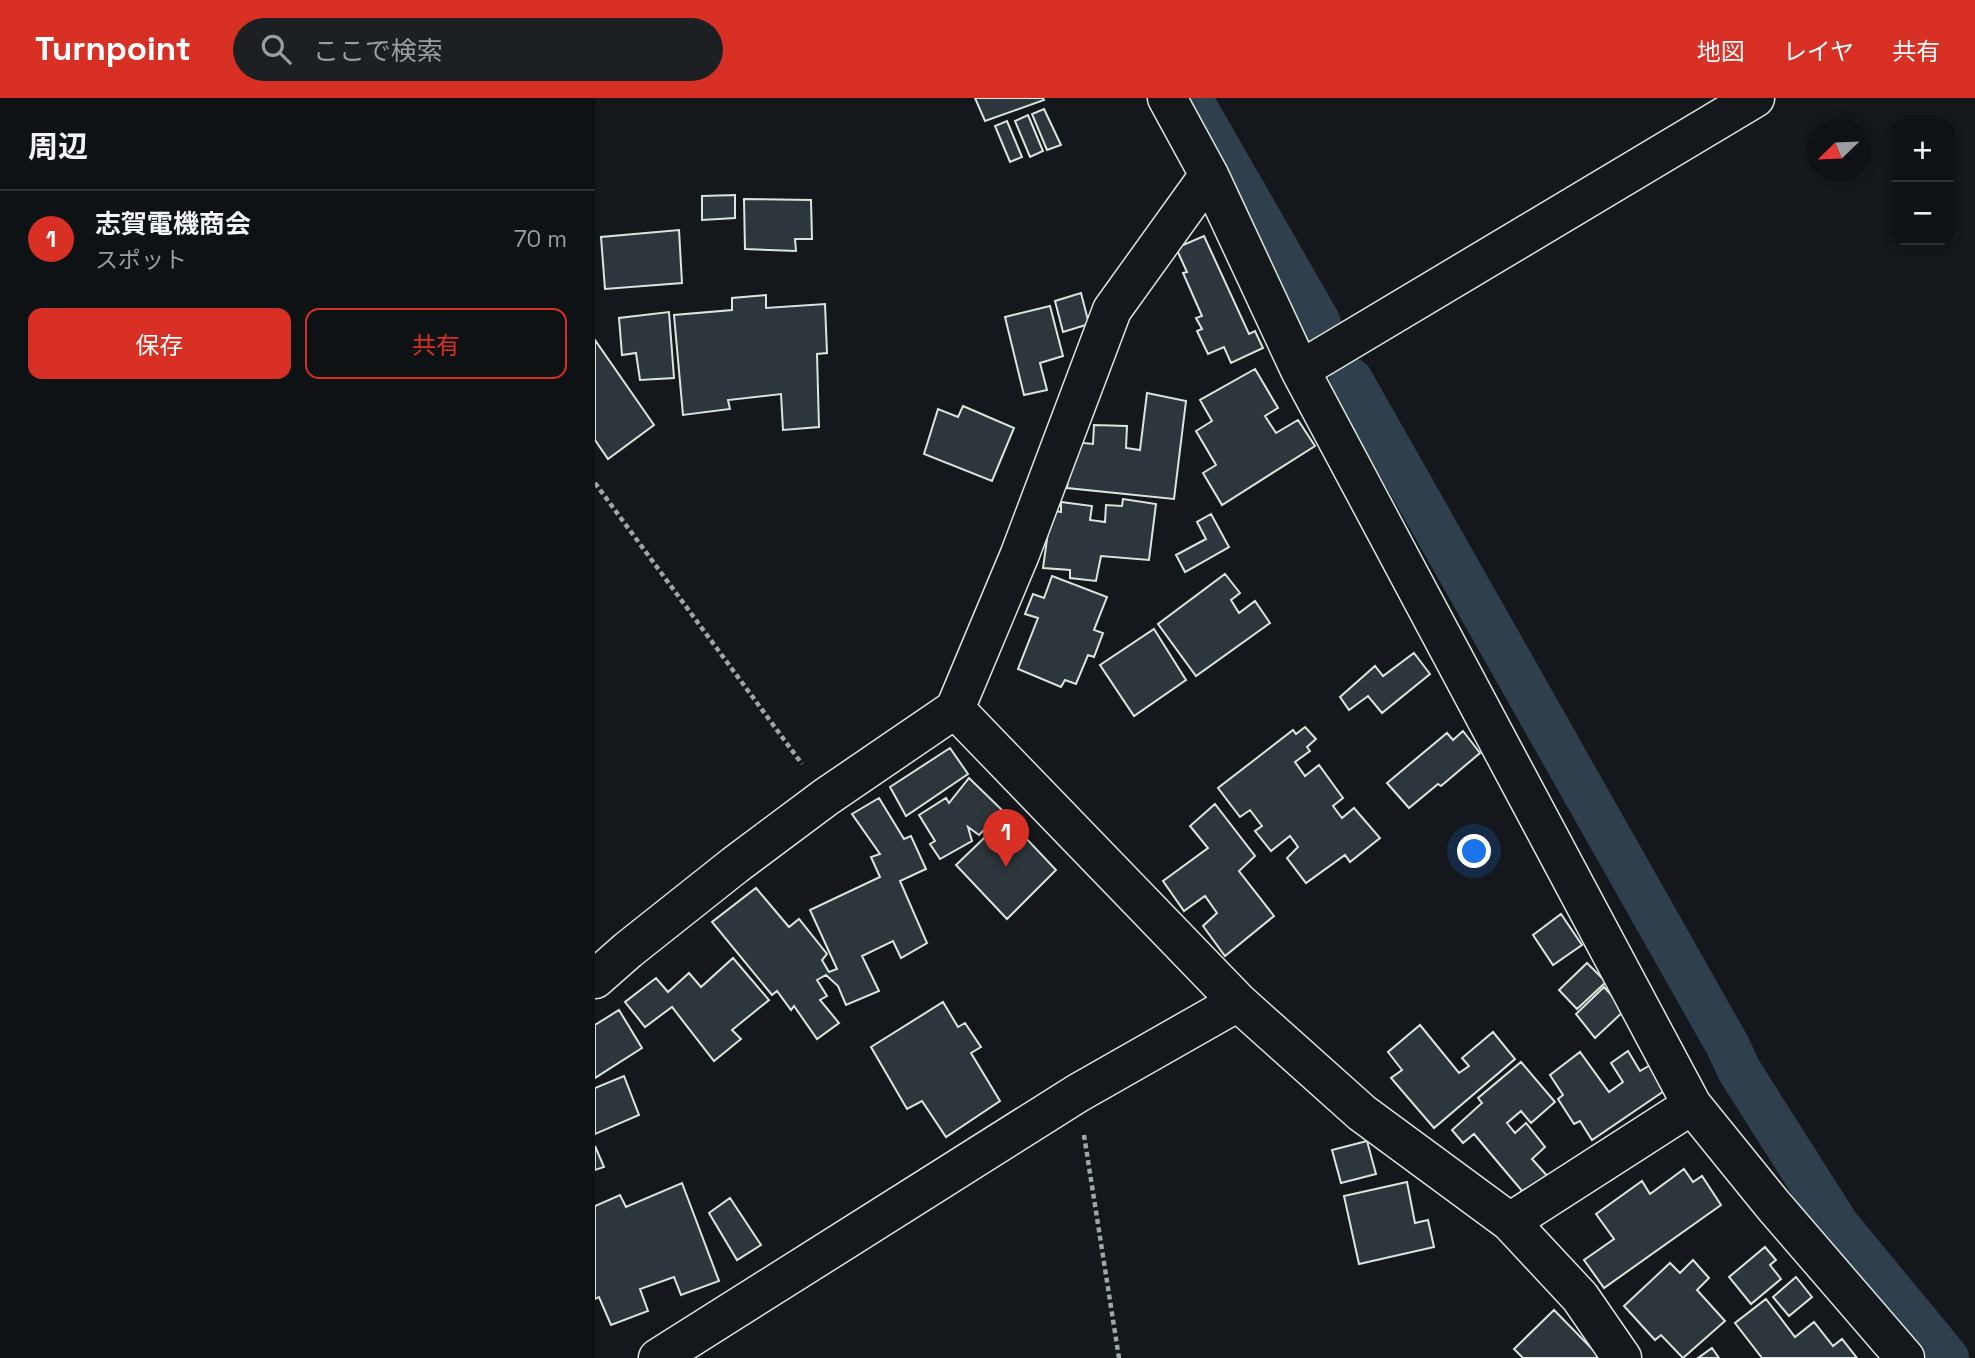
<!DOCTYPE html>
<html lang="ja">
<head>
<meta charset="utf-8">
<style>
  body { margin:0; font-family:"Space Grotesk","Noto Sans JP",sans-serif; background:#1d2022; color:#f1f3f6 }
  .controls { position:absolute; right:21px; top:21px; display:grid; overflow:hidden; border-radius:14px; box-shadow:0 4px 10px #0003 }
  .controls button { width:63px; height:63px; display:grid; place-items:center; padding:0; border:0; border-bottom:2px solid #2f3234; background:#0f1215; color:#f1f3f6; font:35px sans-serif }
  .compass { position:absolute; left:1212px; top:21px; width:63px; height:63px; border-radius:50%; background:#0f1215; box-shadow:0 4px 10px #0003; rotate:247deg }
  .you { position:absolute; left:880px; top:754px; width:24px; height:24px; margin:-18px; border:5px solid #fff; border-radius:50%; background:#1a73e8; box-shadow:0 0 0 10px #1a73e833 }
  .badge { display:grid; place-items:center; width:46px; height:46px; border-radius:50%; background:#d93025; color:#fff; font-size:23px; font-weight:700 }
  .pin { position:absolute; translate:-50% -58px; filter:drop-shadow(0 2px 4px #0008) }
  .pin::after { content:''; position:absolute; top:37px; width:24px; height:21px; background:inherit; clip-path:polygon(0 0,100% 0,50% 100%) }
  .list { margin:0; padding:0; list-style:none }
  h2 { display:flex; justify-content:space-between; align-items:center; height:91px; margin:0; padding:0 28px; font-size:30px }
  h2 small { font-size:23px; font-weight:400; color:#9b9ea0 }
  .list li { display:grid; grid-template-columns:46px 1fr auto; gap:21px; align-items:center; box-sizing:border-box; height:98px; padding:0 28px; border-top:2px solid #2f3234 }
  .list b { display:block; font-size:26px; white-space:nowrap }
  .list p { margin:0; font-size:23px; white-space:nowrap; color:#9b9ea0 }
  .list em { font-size:23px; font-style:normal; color:#9b9ea0 }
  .actions { display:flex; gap:14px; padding:21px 28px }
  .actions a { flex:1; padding:16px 0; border:2px solid #d93025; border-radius:14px; text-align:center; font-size:24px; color:#d93025 }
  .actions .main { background:#d93025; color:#fff }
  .icon { flex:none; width:38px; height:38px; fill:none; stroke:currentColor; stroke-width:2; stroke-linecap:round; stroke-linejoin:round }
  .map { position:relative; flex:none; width:1380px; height:1260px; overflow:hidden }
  header { display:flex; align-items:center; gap:42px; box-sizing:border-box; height:98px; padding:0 35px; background:#d93025; color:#fff }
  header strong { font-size:33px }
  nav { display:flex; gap:38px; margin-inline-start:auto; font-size:24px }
  .search { width:490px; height:63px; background:#1d2022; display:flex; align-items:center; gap:18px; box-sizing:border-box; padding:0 24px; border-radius:38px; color:#9b9ea0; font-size:26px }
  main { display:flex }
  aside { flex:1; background:#0f1215 }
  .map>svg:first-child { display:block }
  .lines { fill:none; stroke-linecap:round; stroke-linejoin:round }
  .canal { stroke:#2f3f4d; stroke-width:44 }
  .building { fill:#2c363c; stroke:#d8e6dc; stroke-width:2 }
  .street-casing { stroke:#d8e6dc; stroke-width:41 }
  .path { stroke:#9da8a2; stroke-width:4.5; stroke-dasharray:5 3.5; stroke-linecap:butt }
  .street { stroke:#14181c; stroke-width:38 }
</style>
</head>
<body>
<header>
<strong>Turnpoint</strong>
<div class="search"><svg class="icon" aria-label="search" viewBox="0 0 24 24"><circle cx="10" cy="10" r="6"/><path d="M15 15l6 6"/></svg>ここで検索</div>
<nav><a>地図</a><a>レイヤ</a><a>共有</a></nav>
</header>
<main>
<aside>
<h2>周辺<small></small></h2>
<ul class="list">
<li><span class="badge">1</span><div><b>志賀電機商会</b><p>スポット</p></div><em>70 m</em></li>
</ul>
<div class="actions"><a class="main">保存</a><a>共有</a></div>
</aside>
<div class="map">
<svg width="1380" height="1260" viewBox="0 0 1380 1260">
  <rect width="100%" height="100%" fill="#14181c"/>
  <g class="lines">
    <path class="canal" d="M595 0 724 225
      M756 282 1133 948 1144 972 1243 1128 1352 1260"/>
  </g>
  <path class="building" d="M380 0H448L449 2 390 23Z
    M449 11 466 47 452 52 437 16Z
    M433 17 448 53 435 59 420 23Z
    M412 23 427 59 415 64 400 28Z
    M140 97V120L107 122V98Z
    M149 101 216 102 217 141H200L201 153 150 151Z
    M84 132 87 185 10 191 6 139Z
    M609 138 654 236 660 233 668 250 636 265 629 249 613 256 602 233 607 231 601 220 607 218 588 175 592 174 581 150Z
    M486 195 494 226 468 234 460 203Z
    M171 197V210L230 206 232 255 222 256 224 329 188 332 186 296 133 302 135 311 88 317 79 217 137 212V200Z
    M455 208 468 258 445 265 452 292 429 297 410 219Z
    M74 214 79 280 45 282 41 255 27 257 24 220Z
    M0 242 59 327 13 361 0 342Z
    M660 271 683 310 670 318 681 335 703 322 720 348 627 407 608 375 621 367 601 333 617 323 605 302Z
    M552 295 591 303 579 401 472 390 478 344 498 346 499 327 532 328 531 350 545 352Z
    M368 308 419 330 397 383 329 356 343 311 363 319Z
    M528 401 561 406 554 462 506 458 501 483 475 480V472L448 470 456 412 466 414V404L497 408 495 422 510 424 511 407 527 408Z
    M616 416 634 449 590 474 581 457 611 441 602 424Z
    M630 476 645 495 636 502 644 515 660 503 675 525 601 578 563 526Z
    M457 478 512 499 499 532 508 535 499 559 493 557 481 586 470 582 466 589 423 571 443 520 430 516 438 496 449 500Z
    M559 531 591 582 539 618 505 567Z
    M819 555 835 576 787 615 773 598 754 612 745 599 780 568 788 578Z
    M710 629 721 641 712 649 715 653 700 664 710 678 724 667 748 700 738 708 747 720 759 710 785 740 755 764 750 757 711 785 692 760 703 749 695 738 676 753 660 733 667 728 655 712 645 719 623 690 698 632 701 636Z
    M868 633 885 655 846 688 843 686 814 710 792 685 852 635 858 642Z
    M355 650 373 676 311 718 295 689Z
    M374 680 408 713 384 737 373 729 377 743 345 761 335 746 340 743 324 717 351 700 354 705Z
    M284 700 309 741 316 738 331 771 305 783 332 845 306 860 298 843 267 858 284 893 251 907 243 888 231 877 222 882 232 898 225 902 244 925 222 941 199 908 196 912 182 893 177 897 117 824 161 790 194 829 204 821 232 856 227 862 234 874 242 871 215 812 285 779 276 759 285 756 257 716Z
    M620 706 660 758 644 773 679 818 630 858 608 828 622 815 610 798 589 813 568 783 613 750 595 728Z
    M411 719 461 772 412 821 361 767Z
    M966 816 987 847 958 867 938 837Z
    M138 860 174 902 137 932 146 941 119 963 77 909 50 929 30 904 61 880 73 894 94 875 106 889Z
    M992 865 1011 884 982 911 964 892Z
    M1009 889 1030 912 1000 940 981 916Z
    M348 904 363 929 370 925 386 949 376 955 405 1003 351 1039 327 1003 312 1011 276 949Z
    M24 912 47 950 0 980V927Z
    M825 927 864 975 874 968 867 960 898 934 920 961 839 1030 796 980 807 972 793 954Z
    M1033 953 1045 973 1057 966 1072 991 997 1042 985 1023 979 1026 963 1001 968 997 955 977 985 954 1014 994 1028 984 1016 965Z
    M926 964 960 1004 936 1025 926 1013 912 1025 920 1035 931 1025 950 1049 937 1061 955 1081 933 1100 879 1036 868 1045 857 1032 887 1005 883 1000Z
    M29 978 44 1017 0 1036V990Z
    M772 1043 781 1076 746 1085 737 1052Z
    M0 1048 9 1069 0 1072Z
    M1089 1071 1098 1084 1107 1078 1126 1107 1009 1190 989 1162 1019 1141 1001 1116 1047 1083 1055 1096Z
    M812 1084 820 1125 833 1122 839 1149 764 1166 749 1098Z
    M87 1085 124 1183 86 1197 79 1179 45 1191 53 1213 16 1227 4 1199 0 1201V1108L25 1097 31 1109Z
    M135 1100 166 1147 142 1162 114 1115Z
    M1170 1149 1181 1162 1175 1167 1186 1181 1156 1206 1134 1179Z
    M1098 1162 1114 1180 1102 1192 1130 1223 1088 1260 1066 1237 1060 1242 1029 1208 1075 1165 1085 1175Z
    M1201 1179 1217 1199 1194 1218 1178 1199Z
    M1171 1201 1200 1239 1219 1224 1238 1248 1247 1241 1262 1260H1167L1140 1225Z
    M959 1212 1006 1260H928L919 1251Z
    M1117 1250 1124 1260H1103Z"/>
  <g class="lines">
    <g class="street-casing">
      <path id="street" d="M572 0 614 77 705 272 1097 1007 1178 1107 1310 1260
        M705 272 1160 0
        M360 611 643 904 767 1015 915 1124 985 1199 1027 1260
        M0 881 33 852 140 767 231 699 360 611 425 456 517 212 614 77
        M915 1124 1097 1007
        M63 1260 483 995 643 904"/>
    </g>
    <path class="path" d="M0 385 207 666
      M489 1037 524 1260"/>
    <use href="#street" class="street"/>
  </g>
</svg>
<div class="controls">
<button>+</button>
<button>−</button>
</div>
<svg class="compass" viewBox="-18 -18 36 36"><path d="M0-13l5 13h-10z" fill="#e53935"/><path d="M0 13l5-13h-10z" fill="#9b9ea0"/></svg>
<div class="you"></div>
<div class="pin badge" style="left:411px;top:769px">1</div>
</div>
</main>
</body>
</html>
